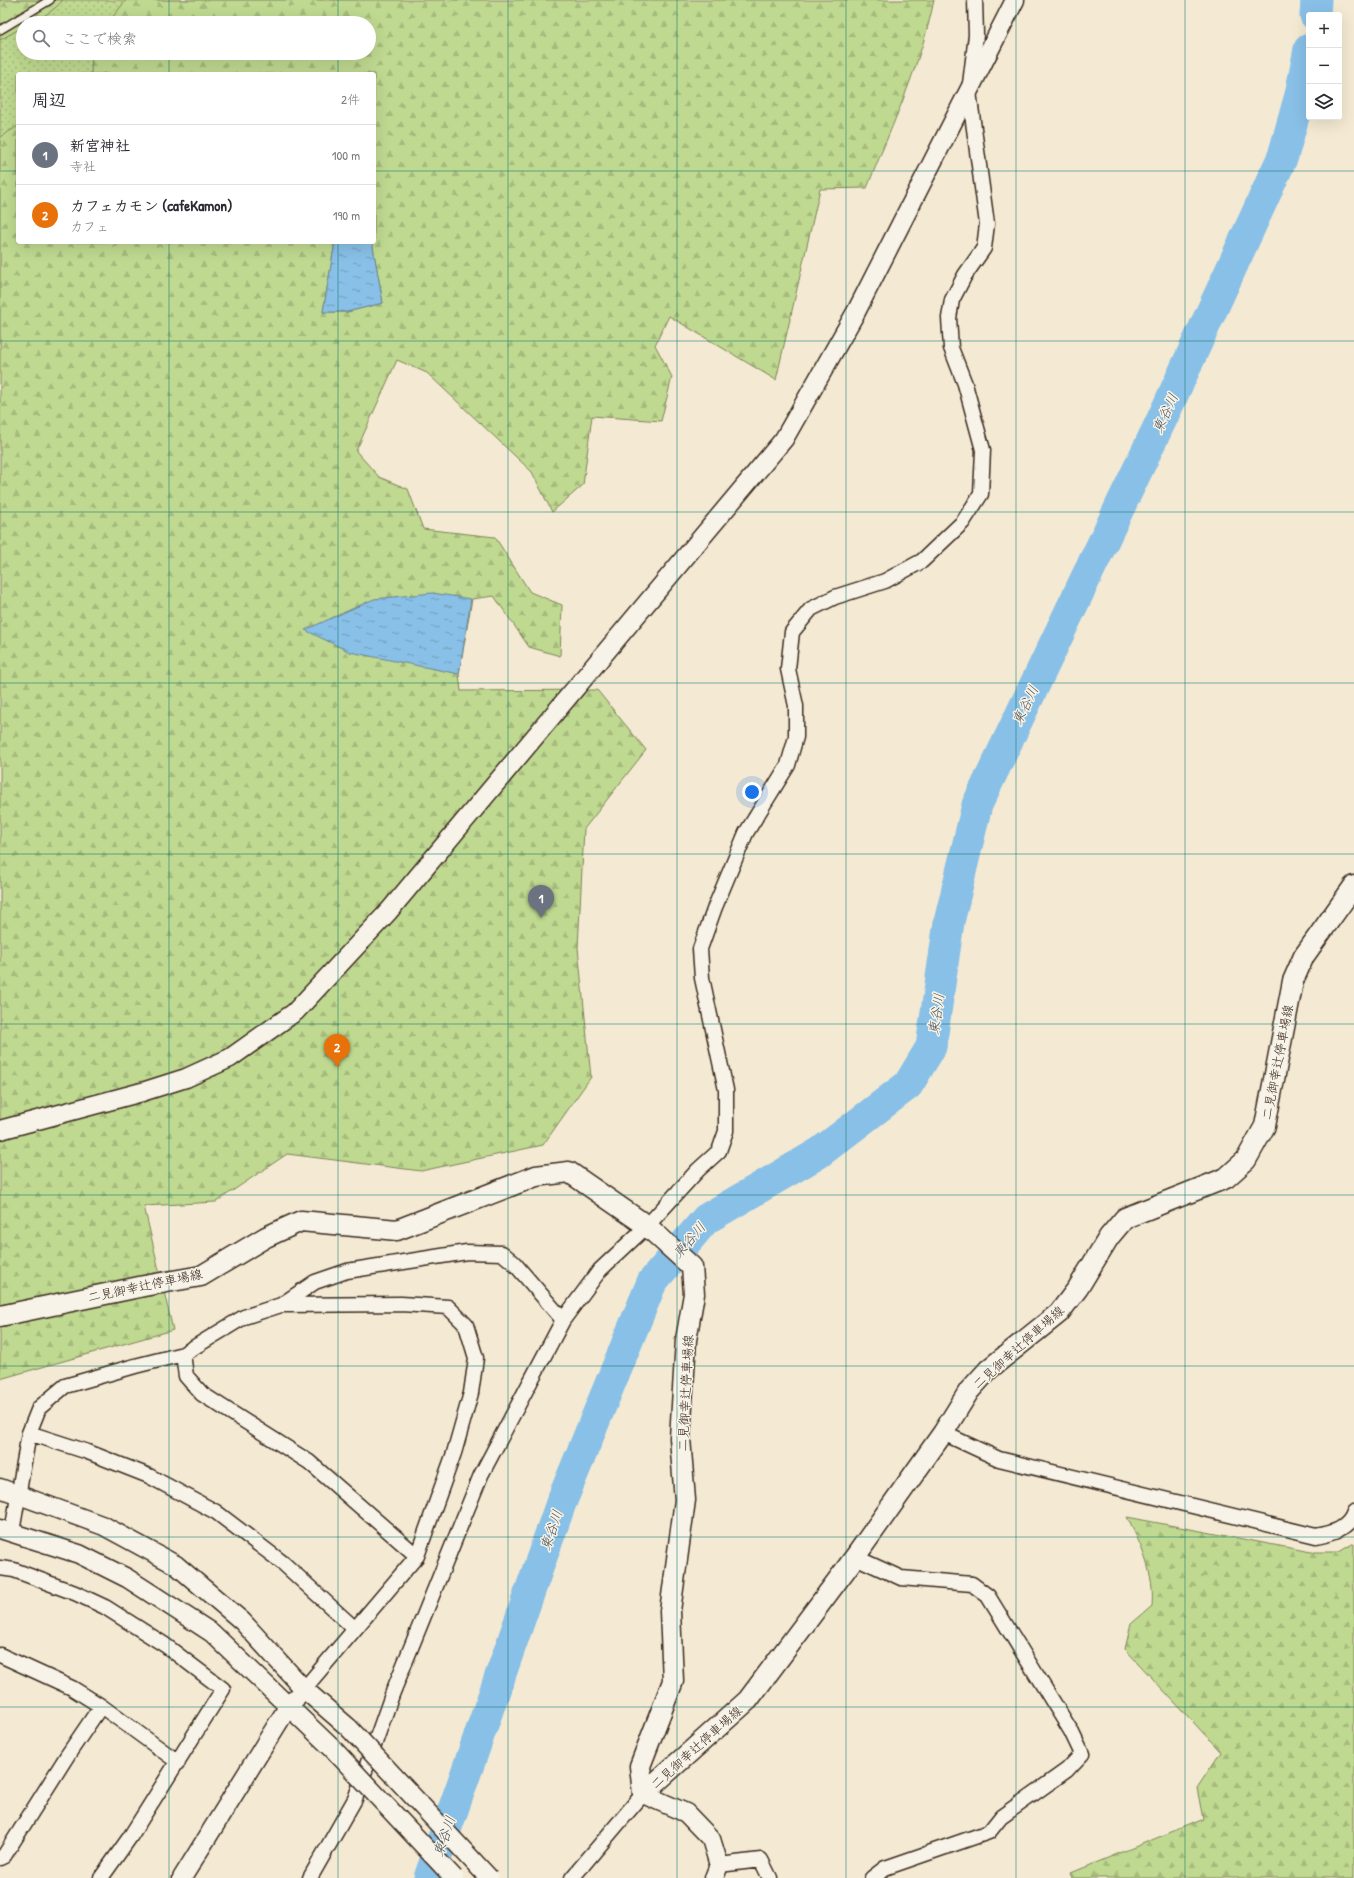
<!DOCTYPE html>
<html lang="ja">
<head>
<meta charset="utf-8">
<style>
  body { margin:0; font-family:"Patrick Hand","Klee One",sans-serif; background:#f2f2f3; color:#2b2b33 }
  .controls { position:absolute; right:12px; top:12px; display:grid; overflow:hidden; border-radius:4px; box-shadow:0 4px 16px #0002 }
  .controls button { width:36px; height:36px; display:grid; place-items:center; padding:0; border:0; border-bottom:1px solid #e1e1e2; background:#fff; color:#2b2b33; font:20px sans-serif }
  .you { position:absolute; left:752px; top:792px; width:14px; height:14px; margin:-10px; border:3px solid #fff; border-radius:50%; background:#1a73e8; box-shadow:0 0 0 6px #1a73e833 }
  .badge { display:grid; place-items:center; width:26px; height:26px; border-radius:50%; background:#c8321e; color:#fff; font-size:13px; font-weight:700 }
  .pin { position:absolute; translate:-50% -33px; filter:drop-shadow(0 1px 2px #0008) }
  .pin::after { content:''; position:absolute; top:21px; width:14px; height:12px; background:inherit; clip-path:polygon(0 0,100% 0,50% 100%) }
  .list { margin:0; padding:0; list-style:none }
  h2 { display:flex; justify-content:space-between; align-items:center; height:52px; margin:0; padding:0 16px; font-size:17px }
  h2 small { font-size:13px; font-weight:400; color:#7c7c81 }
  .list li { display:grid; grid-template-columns:26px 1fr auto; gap:12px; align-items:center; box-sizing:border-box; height:60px; padding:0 16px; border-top:1px solid #e1e1e2 }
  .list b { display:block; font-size:15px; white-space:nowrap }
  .list p { margin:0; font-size:13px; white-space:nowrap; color:#7c7c81 }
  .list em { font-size:13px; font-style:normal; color:#7c7c81 }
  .icon { flex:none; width:22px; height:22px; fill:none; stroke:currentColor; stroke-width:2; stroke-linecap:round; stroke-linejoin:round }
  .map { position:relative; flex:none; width:1354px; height:1878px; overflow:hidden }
  .search { position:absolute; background:#fff; box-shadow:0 4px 16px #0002; left:16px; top:16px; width:360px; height:44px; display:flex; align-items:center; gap:10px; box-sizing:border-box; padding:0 14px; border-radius:22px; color:#7c7c81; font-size:15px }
  .panel { position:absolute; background:#fff; box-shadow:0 4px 16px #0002; left:16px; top:72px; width:360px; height:172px; border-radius:4px }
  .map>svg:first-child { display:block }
  .grass { fill:url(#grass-dots); stroke:#7d8257 }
  .forest { fill:url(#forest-firs); stroke:#7d8257 }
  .water { fill:url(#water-ripples); stroke:#6a8497 }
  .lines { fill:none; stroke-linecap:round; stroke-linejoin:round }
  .river { stroke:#89c0e7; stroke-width:31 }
  .service-casing { stroke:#3b2a1e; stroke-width:10 }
  .minor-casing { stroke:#3b2a1e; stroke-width:17 }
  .tertiary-casing { stroke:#3b2a1e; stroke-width:21 }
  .secondary-casing { stroke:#3b2a1e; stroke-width:23 }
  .service { stroke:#f7f3e8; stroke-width:7 }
  .minor { stroke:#f7f3e8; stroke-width:14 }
  .tertiary { stroke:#f7f3e8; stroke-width:18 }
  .secondary { stroke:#f7f3e8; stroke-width:20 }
  .tertiary-bridge-casing { stroke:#3b2a1e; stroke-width:21; stroke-linecap:butt }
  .tertiary-bridge { stroke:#f7f3e8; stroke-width:18 }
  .grid { fill:none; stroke:#0f766e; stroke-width:1; stroke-opacity:0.55 }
  .labels { text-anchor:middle; stroke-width:3; stroke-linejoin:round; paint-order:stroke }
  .street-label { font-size:13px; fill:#3b2a1e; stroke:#f7f3e8 }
  .water-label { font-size:14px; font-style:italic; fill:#52575a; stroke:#f7f3e8 }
</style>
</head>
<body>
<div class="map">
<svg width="1354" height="1878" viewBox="0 0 1354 1878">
  <defs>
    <pattern id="grass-dots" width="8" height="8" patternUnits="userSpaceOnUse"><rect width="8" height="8" fill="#bfd990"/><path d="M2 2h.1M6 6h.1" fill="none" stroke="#a5ba7c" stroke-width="1.8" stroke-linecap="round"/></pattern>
    <pattern id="forest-firs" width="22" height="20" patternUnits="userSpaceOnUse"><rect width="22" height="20" fill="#bfd990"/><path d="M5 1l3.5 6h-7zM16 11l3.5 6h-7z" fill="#a5ba7c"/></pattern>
    <pattern id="water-ripples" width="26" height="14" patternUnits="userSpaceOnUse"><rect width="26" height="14" fill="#89c0e7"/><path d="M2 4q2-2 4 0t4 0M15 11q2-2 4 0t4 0" fill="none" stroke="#719cbb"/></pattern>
  </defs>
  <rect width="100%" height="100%" fill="#f4ead3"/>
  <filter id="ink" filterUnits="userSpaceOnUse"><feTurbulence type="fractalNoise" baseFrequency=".025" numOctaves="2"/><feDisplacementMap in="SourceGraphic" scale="8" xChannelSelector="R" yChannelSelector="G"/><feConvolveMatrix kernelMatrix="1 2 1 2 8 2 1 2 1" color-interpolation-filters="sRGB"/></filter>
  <g filter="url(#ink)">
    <path class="grass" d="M0 0H356L313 23H23V53H257L218 74H18V242L0 343Z"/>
    <path class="forest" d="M0 0H63C55 10 36 23 23 23V27L0 40Z
      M126 0H934C921 65 891 127 867 188L820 189 776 380 669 316 655 345 672 377 661 421 592 416 583 485 552 512 532 472 427 373 397 360 356 451 379 477 408 489 423 529 495 537 530 592 562 605 560 656 529 647 494 596 472 599 459 674 461 691 597 690 646 750 584 829 578 948 591 1077 543 1145 421 1171 287 1154 216 1202 144 1206 173 1330 0 1379V137L18 126V242H335L323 312H347L383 303 372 242H374V74H91L92 53H369V23H108Z
      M1127 1517 1311 1552H1339L1354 1543V1878H1073L1071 1873 1203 1819 1197 1788 1221 1752 1125 1649 1131 1624 1152 1606C1155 1574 1141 1545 1127 1517Z"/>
    <path class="water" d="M335 242H372L383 303 347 312H323Z
      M432 593 471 599 459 674 350 652 305 630 374 599Z"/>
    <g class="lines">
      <path class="river" d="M1315 15 1316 0
        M429 1878 561 1503 652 1282 706 1219 819 1153 908 1085 931 1047 949 922 977 805 1161 421 1283 156 1300 95 1309 49"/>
      <g class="service-casing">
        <path id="service" d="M0 30 50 0"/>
      </g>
      <g class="minor-casing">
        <path id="minor" d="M281 1305 401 1304 448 1307 466 1325 476 1358 471 1393 454 1453 417 1556 304 1689
          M183 1354 186 1376 202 1394 309 1462 417 1556
          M29 1433 88 1452 149 1476 216 1512 283 1563 354 1628
          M943 1433 999 1459 1316 1536C1332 1533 1349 1529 1354 1512
          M12 1532 29 1433 39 1408 65 1386 135 1366 183 1354 244 1317 281 1305 315 1282 347 1271 467 1252 502 1253 514 1263 563 1320
          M855 1557 901 1578 972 1584 988 1596 1071 1731 1082 1754 1067 1770 1001 1817 989 1832 885 1868 872 1878
          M0 1568 14 1570 75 1593 105 1607 165 1645 223 1689 130 1837 101 1878
          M0 1655 72 1688 101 1706 178 1762
          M0 1858 4 1856 67 1756 101 1706
          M719 1865 761 1860 770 1878
          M310 1878 355 1799 393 1692 481 1475 563 1320 600 1270 647 1226 698 1170 719 1151 726 1131V1090L702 978 700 949 715 907 746 833 788 765 796 737V706L788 669 792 632 811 609 835 597 885 581 922 561 963 522 981 494 983 450 965 384 951 348 949 318 952 300 965 275 984 248 987 224 969 92 976 35 975 0
          M572 1878 643 1794"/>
      </g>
      <g class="tertiary-casing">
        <path id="tertiary" d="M0 1130 142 1092 186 1078 230 1058 295 1012 389 911 784 439 856 312 1015 0
          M0 1488 104 1526 176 1565 242 1621 304 1689 349 1728
          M0 1529 79 1554 127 1578 172 1607 212 1633 334 1750
          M643 1794 686 1813 711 1839 719 1865 714 1878
          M182 1878 288 1707 296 1698"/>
      </g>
      <g class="secondary-casing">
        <path id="secondary" d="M0 1316 144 1286 201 1276 266 1237 301 1221 397 1230 536 1176 569 1172 647 1226 692 1267 694 1294 686 1340 680 1438 685 1500 670 1611 673 1681 640 1766 643 1794
          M643 1794 748 1700 855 1557 943 1433 969 1391 989 1369 1059 1313 1078 1288 1109 1237 1125 1218 1226 1178 1246 1160 1265 1126 1293 981 1304 956 1354 886"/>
      </g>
      <use href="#service" class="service"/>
      <use href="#minor" class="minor"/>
      <use href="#tertiary" class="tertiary"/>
      <use href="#secondary" class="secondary"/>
      <g class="tertiary-bridge-casing">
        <path id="tertiary-bridge" d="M349 1728 489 1878
          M334 1750 454 1878"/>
      </g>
      <use href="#tertiary-bridge" class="tertiary-bridge"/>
    </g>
  </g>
  <path class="grid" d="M169 0V23M338 0V23M508 0V1878M677 0V1878M846 0V1878M1016 0V1878M1185 0V1878M169 53V74M338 53V74M0 171H18M374 171H1354M169 242V1878M338 242V1878M0 341H1354M0 512H1354M0 683H1354M0 854H1354M0 1024H1354M0 1195H1354M0 1366H1354M0 1537H1354M0 1707H1354"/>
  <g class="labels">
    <g class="street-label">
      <text transform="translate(1277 1062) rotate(-79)" y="5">二見御幸辻停車場線</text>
      <text transform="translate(145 1285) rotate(-12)" y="5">二見御幸辻停車場線</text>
      <text transform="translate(1018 1347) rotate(-42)" y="5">二見御幸辻停車場線</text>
      <text transform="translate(685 1393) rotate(-87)" y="5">二見御幸辻停車場線</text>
      <text transform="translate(696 1747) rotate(-42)" y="5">二見御幸辻停車場線</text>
    </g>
    <g class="water-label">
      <text transform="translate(1165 413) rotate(-65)" y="5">東谷川</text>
      <text transform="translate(1025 705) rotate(-64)" y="5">東谷川</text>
      <text transform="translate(936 1014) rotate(-82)" y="5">東谷川</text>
      <text transform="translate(689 1240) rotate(-49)" y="5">東谷川</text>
      <text transform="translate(551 1530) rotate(-71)" y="5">東谷川</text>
      <text transform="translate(444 1836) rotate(-71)" y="5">東谷川</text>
    </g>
  </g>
</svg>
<div class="controls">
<button>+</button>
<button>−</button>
<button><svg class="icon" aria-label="layers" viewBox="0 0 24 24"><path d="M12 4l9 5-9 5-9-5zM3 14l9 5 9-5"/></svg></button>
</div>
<div class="you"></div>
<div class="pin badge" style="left:541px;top:918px;background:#6b7280">1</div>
<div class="pin badge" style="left:337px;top:1067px;background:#e8710a">2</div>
<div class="search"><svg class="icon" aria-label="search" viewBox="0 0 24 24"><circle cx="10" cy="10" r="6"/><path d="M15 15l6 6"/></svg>ここで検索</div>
<section class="panel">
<h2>周辺<small>2件</small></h2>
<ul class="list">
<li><span class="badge" style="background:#6b7280">1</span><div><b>新宮神社</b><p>寺社</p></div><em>100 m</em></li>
<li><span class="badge" style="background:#e8710a">2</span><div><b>カフェカモン (cafeKamon)</b><p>カフェ</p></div><em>190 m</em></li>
</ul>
</section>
</div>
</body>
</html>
